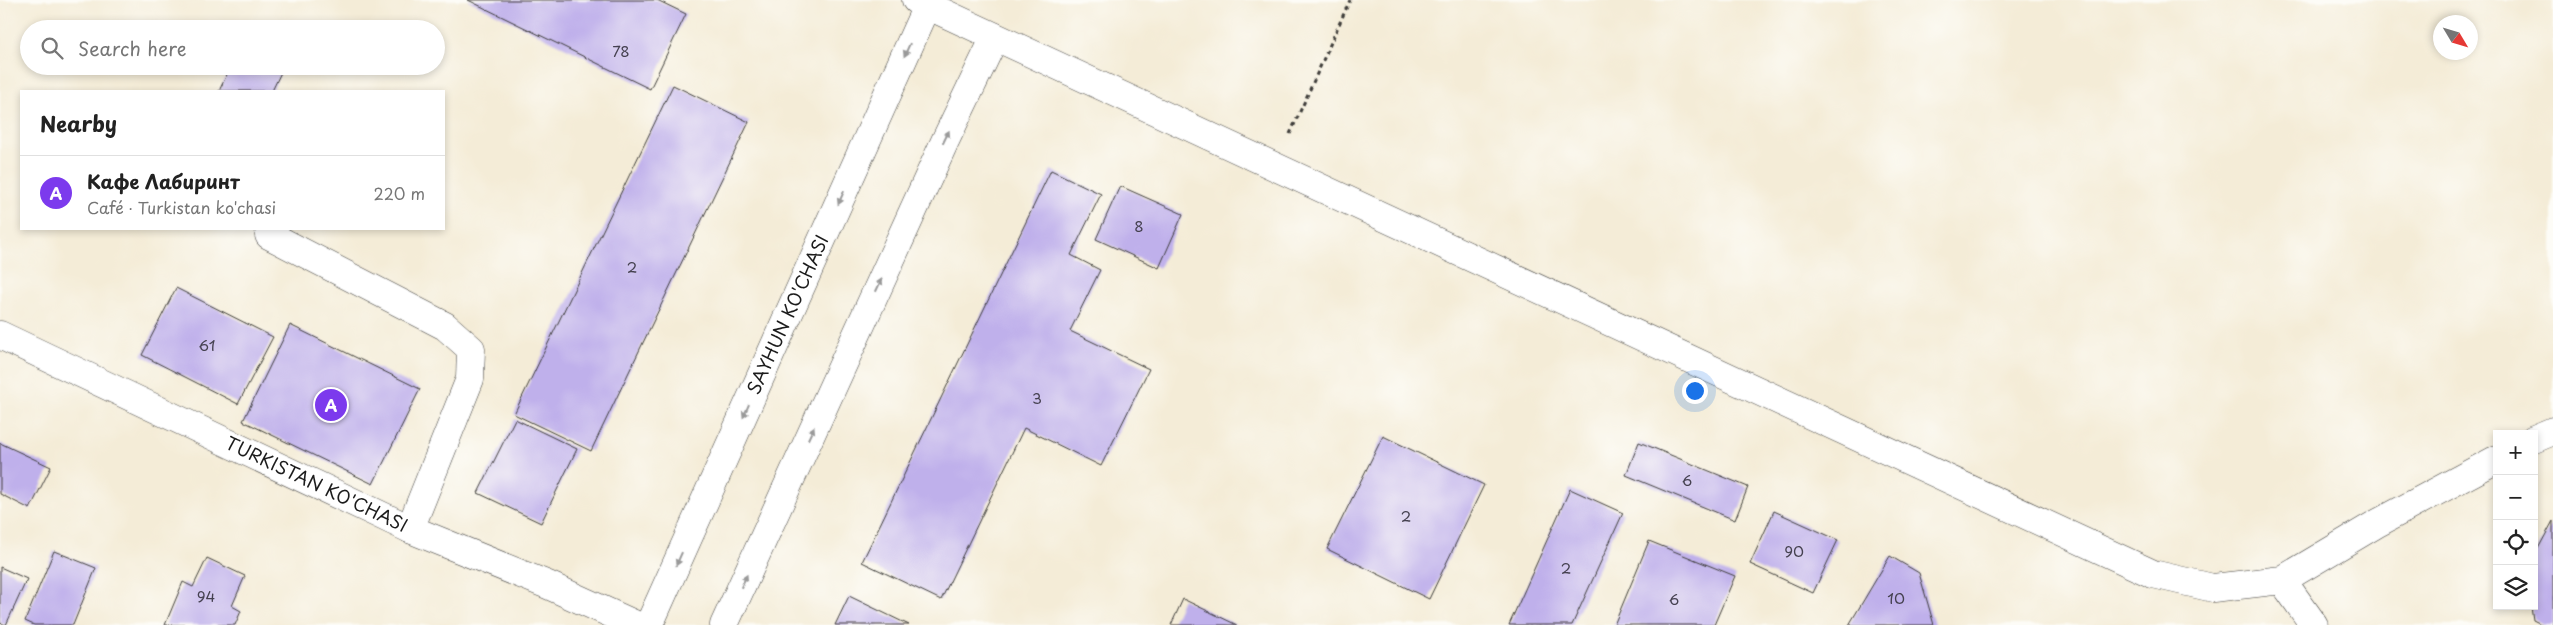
<!DOCTYPE html>
<html lang="en">
<head>
<meta charset="utf-8">
<style>
  body { margin:0; font-family:"Playpen Sans",sans-serif; background:#f6f6f6; color:#222 }
  .controls { position:absolute; right:15px; bottom:15px; display:grid; overflow:hidden; border-radius:0px; box-shadow:0 2px 8px #0003 }
  .controls button { width:45px; height:45px; display:grid; place-items:center; padding:0; border:0; border-bottom:1px solid #e0e0e0; background:#fff; color:#222; font:25px sans-serif }
  .compass { position:absolute; left:2433px; top:15px; width:45px; height:45px; border-radius:50%; background:#fff; box-shadow:0 2px 8px #0003; rotate:128deg }
  .you { position:absolute; left:1694px; top:390px; width:18px; height:18px; margin:-12px; border:4px solid #fff; border-radius:50%; background:#1a73e8; box-shadow:0 0 0 8px #1a73e833 }
  .badge { display:grid; place-items:center; width:32px; height:32px; border-radius:50%; background:#7c3aed; color:#fff; font-size:16px; font-weight:700 }
  .pin { position:absolute; translate:-50% -50%; border:2px solid #fff; box-shadow:0 1px 5px #0006 }
  .list { margin:0; padding:0; list-style:none }
  h2 { display:flex; justify-content:space-between; align-items:center; height:65px; margin:0; padding:0 20px; font-size:21px }
  h2 small { font-size:16px; font-weight:400; color:#767676 }
  .list li { display:grid; grid-template-columns:32px 1fr auto; gap:15px; align-items:center; box-sizing:border-box; height:75px; padding:0 20px; border-top:1px solid #e0e0e0 }
  .list b { display:block; font-size:19px; white-space:nowrap }
  .list p { margin:0; font-size:16px; white-space:nowrap; color:#767676 }
  .list em { font-size:16px; font-style:normal; color:#767676 }
  .icon { flex:none; width:28px; height:28px; fill:none; stroke:currentColor; stroke-width:2; stroke-linecap:round; stroke-linejoin:round }
  .map { position:relative; flex:none; width:2553px; height:625px; overflow:hidden }
  .search { position:absolute; background:#fff; box-shadow:0 2px 8px #0003; left:20px; top:20px; width:425px; height:55px; display:flex; align-items:center; gap:12px; box-sizing:border-box; padding:0 18px; border-radius:28px; color:#767676; font-size:19px }
  .panel { position:absolute; background:#fff; box-shadow:0 2px 8px #0003; left:20px; top:90px; width:425px; height:140px; border-radius:0px }
  .map>svg:first-child { display:block }
  .building { fill:#bfb0eb }
  .lines { fill:none; stroke-linecap:round; stroke-linejoin:round }
  .minor-casing { stroke:#3c3b38; stroke-width:29 }
  .path { stroke:#3c3b38; stroke-width:3; stroke-dasharray:4 4; stroke-linecap:butt }
  .minor { stroke:#fff; stroke-width:28 }
  .oneway { fill:#999 }
  .labels { text-anchor:middle; stroke-width:5; stroke-linejoin:round; paint-order:stroke }
  .number-label { font-size:15px; fill:#454150 }
  .street-label { font-size:18px; fill:#1c1c1c; stroke:#fdfcf7 }
</style>
</head>
<body>
<div class="map">
<svg width="2553" height="625" viewBox="0 0 2553 625">
  <rect width="100%" height="100%" fill="#fdfcf7"/>
  <filter id="ink" filterUnits="userSpaceOnUse"><feTurbulence type="fractalNoise" baseFrequency=".02" numOctaves="2"/><feDisplacementMap in="SourceGraphic" scale="10" xChannelSelector="R" yChannelSelector="G"/><feConvolveMatrix kernelMatrix="1 2 1 2 8 2 1 2 1" color-interpolation-filters="sRGB"/></filter>
  <filter id="wash" filterUnits="userSpaceOnUse"><feTurbulence type="fractalNoise" baseFrequency=".0096" numOctaves="4" result="noise"/><feDisplacementMap in="SourceGraphic" scale="20" xChannelSelector="R" yChannelSelector="G"/><feGaussianBlur stdDeviation="1.12" result="paint"/><feColorMatrix in="noise" values="0 0 0 0 0 0 0 0 0 0 0 0 0 0 0 0 0 1.4 0 .05"/><feComposite in="paint" operator="in"/></filter>
  <g filter="url(#wash)">
    <rect width="100%" height="100%" fill="#f4ecd7"/>
    <g id="blocks">
      <path class="building" d="M468 0H657L686 14 650 89Z
        M231 66H284L272 91H219Z
        M673 85 749 122 591 451 514 414Z
        M1051 170 1101 194 1071 255 1100 270 1070 331 1149 369 1101 466 1024 428 941 600 862 562Z
        M1120 186 1183 214 1159 268 1096 239Z
        M176 288 273 337 238 404 142 355Z
        M290 325 420 389 373 484 243 421Z
        M515 419 577 449 541 523 478 493Z
        M1383 436 1484 485 1429 599 1327 549Z
        M1639 442 1748 487 1735 520 1626 475Z
        M0 443 51 467 30 509 0 494Z
        M1570 489 1623 513 1572 625H1509Z
        M1774 511 1838 540 1813 593 1750 564Z
        M2553 521V625H2543L2533 620 2531 606H2534V556Z
        M1649 541 1735 576 1714 625H1614Z
        M54 551 96 568 73 625H34L25 621Z
        M1890 556 1919 573 1934 625H1849Z
        M207 558 245 576 232 606 241 611 235 625H165L183 582 193 587Z
        M0 567 27 579 6 625 0 623Z
        M849 596 909 625H835Z
        M1183 599 1237 625H1171Z"/>
    </g>
  </g>
  <g filter="url(#ink)">
    <use href="#blocks" fill-opacity="0" stroke="#3c3b38" stroke-width="1"/>
    <g class="lines">
      <g class="minor-casing">
        <g id="minor">
          <path d="M916 0 2153 574 2213 588 2282 580 2376 524 2497 459"/>
          <path d="M269 235 445 326 471 349 470 379 410 529"/>
          <path id="s1" d="M0 335 410 529 548 585 636 625"/>
          <path d="M2534 439 2553 431"/>
          <path d="M2282 580 2314 625"/>
          <path id="s2" d="M649 625 927 6"/>
          <path d="M724 625 945 141 995 37"/>
        </g>
      </g>
      <path class="path" d="M1290 134 1350 0"/>
      <use href="#minor" class="minor"/>
    </g>
    <defs><path id="oneway-solid" d="M-6-.8H1V-3.2L6.5 0L1 3.2V.8H-6Z" transform="scale(1.25)"/></defs>
    <g class="oneway">
      <use href="#oneway-solid" transform="translate(907 50) rotate(114)"/>
      <use href="#oneway-solid" transform="translate(946 137) rotate(-64)"/>
      <use href="#oneway-solid" transform="translate(841 198) rotate(114)"/>
      <use href="#oneway-solid" transform="translate(879 285) rotate(-65)"/>
      <use href="#oneway-solid" transform="translate(746 411) rotate(114)"/>
      <use href="#oneway-solid" transform="translate(811 433) rotate(-65)"/>
      <use href="#oneway-solid" transform="translate(679 559) rotate(114)"/>
      <use href="#oneway-solid" transform="translate(744 581) rotate(-65)"/>
    </g>
  </g>
  <g class="labels">
    <g class="number-label">
      <text x="621" y="57">78</text>
      <text x="1139" y="232">8</text>
      <text x="632" y="273">2</text>
      <text x="207" y="351">61</text>
      <text x="1037" y="404">3</text>
      <text x="1687" y="486">6</text>
      <text x="1406" y="522">2</text>
      <text x="1794" y="557">90</text>
      <text x="1566" y="574">2</text>
      <text x="206" y="602">94</text>
      <text x="1896" y="604">10</text>
      <text x="1674" y="605">6</text>
    </g>
    <g class="street-label">
      <text dy="6" stroke="none"><textPath href="#s2" startOffset="340">SAYHUN KO'CHASI</textPath></text>
      <text dy="6" stroke="none"><textPath href="#s1" startOffset="350">TURKISTAN KO'CHASI</textPath></text>
    </g>
  </g>
</svg>
<div class="controls">
<button>+</button>
<button>−</button>
<button><svg class="icon" aria-label="locate" viewBox="0 0 24 24"><circle cx="12" cy="12" r="6"/><path d="M12 2v4M12 18v4M2 12h4M18 12h4"/></svg></button>
<button><svg class="icon" aria-label="layers" viewBox="0 0 24 24"><path d="M12 4l9 5-9 5-9-5zM3 14l9 5 9-5"/></svg></button>
</div>
<svg class="compass" viewBox="-18 -18 36 36"><path d="M0-13l5 13h-10z" fill="#e53935"/><path d="M0 13l5-13h-10z" fill="#767676"/></svg>
<div class="you"></div>
<div class="pin badge" style="left:331px;top:405px">A</div>
<div class="search"><svg class="icon" aria-label="search" viewBox="0 0 24 24"><circle cx="10" cy="10" r="6"/><path d="M15 15l6 6"/></svg>Search here</div>
<section class="panel">
<h2>Nearby<small></small></h2>
<ul class="list">
<li><span class="badge">A</span><div><b>Кафе Лабиринт</b><p>Café · Turkistan ko'chasi</p></div><em>220 m</em></li>
</ul>
</section>
</div>
</body>
</html>
